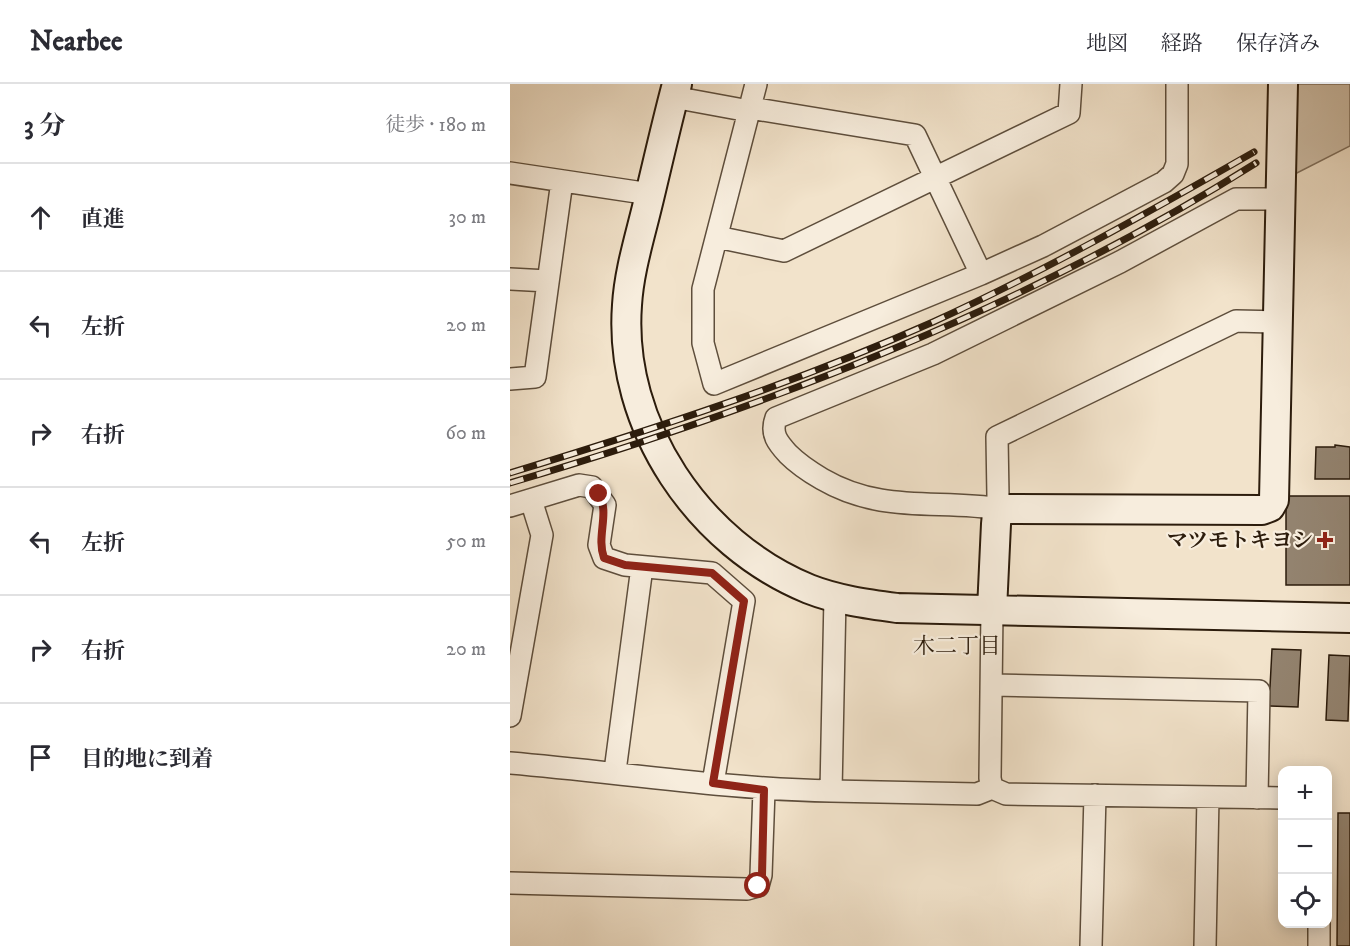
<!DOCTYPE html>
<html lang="ja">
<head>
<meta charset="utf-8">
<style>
  body { margin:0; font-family:"IM FELL DW Pica","Noto Serif JP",serif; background:#f2f2f3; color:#2b2b33 }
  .controls { position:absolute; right:18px; bottom:18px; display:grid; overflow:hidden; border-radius:12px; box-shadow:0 3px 15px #0003 }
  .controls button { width:54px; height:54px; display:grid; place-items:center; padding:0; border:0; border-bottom:2px solid #e1e1e2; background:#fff; color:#2b2b33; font:30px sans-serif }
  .stop { position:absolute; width:18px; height:18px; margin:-14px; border:4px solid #8f2418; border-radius:50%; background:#fff }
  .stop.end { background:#8f2418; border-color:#fff; box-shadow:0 2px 6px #0008 }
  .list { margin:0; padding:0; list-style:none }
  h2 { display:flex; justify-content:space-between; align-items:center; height:78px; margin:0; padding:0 24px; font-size:26px }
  h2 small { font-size:20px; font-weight:400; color:#7c7c81 }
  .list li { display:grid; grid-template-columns:39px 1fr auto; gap:18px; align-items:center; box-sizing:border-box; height:108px; padding:0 24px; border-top:2px solid #e1e1e2 }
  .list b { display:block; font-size:22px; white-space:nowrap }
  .list em { font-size:20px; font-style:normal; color:#7c7c81 }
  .icon { flex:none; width:33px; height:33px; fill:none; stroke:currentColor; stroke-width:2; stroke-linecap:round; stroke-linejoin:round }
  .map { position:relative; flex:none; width:840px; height:862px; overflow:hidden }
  header { display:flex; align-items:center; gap:36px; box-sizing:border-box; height:84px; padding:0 30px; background:#fff; border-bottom:2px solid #e1e1e2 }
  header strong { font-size:28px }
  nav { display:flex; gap:33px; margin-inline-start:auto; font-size:21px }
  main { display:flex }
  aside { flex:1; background:#fff }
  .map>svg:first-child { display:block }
  .green { fill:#d0c1ab; stroke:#7e6e5c; stroke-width:1.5 }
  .building { fill:#93836f; stroke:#2c1c0c; stroke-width:1.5 }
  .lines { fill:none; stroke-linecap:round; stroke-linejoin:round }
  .street-casing { stroke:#5e4e3c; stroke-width:24 }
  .secondary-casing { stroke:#2c1c0c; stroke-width:32 }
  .street { stroke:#f7eddd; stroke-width:21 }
  .secondary { stroke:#f7eddd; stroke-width:28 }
  .rail-casing { stroke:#2c1c0c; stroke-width:7 }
  .rail { stroke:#f7eddd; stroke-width:4.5; stroke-dasharray:14; stroke-linecap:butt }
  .route { stroke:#8f2418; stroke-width:8 }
  .poi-dot { fill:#8f2418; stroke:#f7eddd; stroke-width:2 }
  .labels { text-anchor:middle; stroke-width:4.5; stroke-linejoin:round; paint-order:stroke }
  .poi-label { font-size:21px; font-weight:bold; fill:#2c1c0c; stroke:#f7eddd; text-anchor:end }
  .neighbourhood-label { font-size:22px; fill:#2c1c0c; stroke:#f7eddd }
</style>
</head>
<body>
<header>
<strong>Nearbee</strong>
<nav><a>地図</a><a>経路</a><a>保存済み</a></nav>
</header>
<main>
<aside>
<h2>3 分<small>徒歩 · 180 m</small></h2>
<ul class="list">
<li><svg class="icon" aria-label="ahead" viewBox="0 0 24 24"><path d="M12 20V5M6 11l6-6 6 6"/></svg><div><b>直進</b></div><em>30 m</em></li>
<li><svg class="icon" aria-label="left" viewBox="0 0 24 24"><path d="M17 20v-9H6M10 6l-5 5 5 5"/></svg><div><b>左折</b></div><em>20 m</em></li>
<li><svg class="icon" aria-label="right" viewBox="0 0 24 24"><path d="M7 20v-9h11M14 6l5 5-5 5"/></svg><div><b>右折</b></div><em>60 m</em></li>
<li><svg class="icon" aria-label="left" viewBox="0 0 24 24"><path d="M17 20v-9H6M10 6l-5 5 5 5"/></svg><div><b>左折</b></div><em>50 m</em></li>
<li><svg class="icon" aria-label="right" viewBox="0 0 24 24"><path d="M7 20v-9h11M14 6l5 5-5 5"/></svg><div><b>右折</b></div><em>20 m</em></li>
<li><svg class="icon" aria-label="arrive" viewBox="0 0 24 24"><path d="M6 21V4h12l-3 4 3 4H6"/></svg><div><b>目的地に到着</b></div></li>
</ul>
</aside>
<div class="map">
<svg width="840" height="862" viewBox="0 0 840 862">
  <rect width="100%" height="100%" fill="#f2e3cb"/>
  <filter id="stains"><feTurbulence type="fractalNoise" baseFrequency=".00333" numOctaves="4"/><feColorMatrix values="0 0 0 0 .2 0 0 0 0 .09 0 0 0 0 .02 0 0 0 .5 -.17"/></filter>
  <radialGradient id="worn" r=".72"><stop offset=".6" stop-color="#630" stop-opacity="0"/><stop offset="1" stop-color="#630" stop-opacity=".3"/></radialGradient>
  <path class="green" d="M783 0H840V62L781 92Z"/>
  <path class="building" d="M825 361 840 363V395H805L806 363H825Z
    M776 412H840V501H776Z
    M762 565 791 566 788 623 759 622Z
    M819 571 840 572 838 637 816 636Z
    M828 729H840V862H827Z"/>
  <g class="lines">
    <g class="street-casing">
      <path id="street" d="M246 0 193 205V259L204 300 471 190
        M163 13 239 27
        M240 24 405 51 471 190 533 162 654 98 663 90 667 80V0
        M0 89 140 110
        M207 153 274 167 559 29 561 0
        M0 195 38 197
        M767 238 726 237 487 353 488 413 491 425C427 415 372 430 312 395 300 388 288 380 278 370 268 359 260 350 266 334L423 270 610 178 726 115H770
        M0 295 25 293 52 97
        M0 422 69 401 82 403 95 421 89 461 94 474 115 481 202 489 234 517 203 699
        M325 513 321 707 467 710 482 704
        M482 526 480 694 482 704 496 710 772 714
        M482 601 749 607 747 714
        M0 632 32 451 21 416
        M0 679C107 688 214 705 321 707
        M105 687 132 483
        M0 799 237 805 248 802 251 791 254 706
        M581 862 585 711
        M695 862 698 713
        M809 862V840"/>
    </g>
    <g class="secondary-casing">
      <path id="secondary" d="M167 0C156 41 147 82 137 123 129 156 119 188 117 221 108 342 189 460 299 505 327 516 357 520 387 524L840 534
        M482 526 486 440 487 430 491 425 752 426 760 423 764 416 773 0"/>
    </g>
    <use href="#street" class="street"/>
    <use href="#secondary" class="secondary"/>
    <g class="rail-casing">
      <path id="rail" d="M0 389C144 345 286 299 423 238 533 188 639 128 744 68
        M0 399C260 322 516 224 746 79"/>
    </g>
    <use href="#rail" class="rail"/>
  </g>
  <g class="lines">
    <path class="route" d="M89 410C100 430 86 452 94 474L115 481 202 489 234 517 203 699 254 706 252 791 248 802"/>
  </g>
  <path class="poi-dot" d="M812 447h6v6h6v6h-6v6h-6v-6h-6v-6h6z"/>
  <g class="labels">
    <g class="poi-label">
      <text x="803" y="463">マツモトキヨシ</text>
    </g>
    <g class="neighbourhood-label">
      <text x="447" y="569">木二丁目</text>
    </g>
  </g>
  <rect width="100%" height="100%" filter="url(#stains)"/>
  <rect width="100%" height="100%" fill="url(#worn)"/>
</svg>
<div class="controls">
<button>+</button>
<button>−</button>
<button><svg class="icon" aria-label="locate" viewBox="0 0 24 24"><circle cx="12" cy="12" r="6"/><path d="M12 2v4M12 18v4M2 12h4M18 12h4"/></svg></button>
</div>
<div class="stop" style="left:248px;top:802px"></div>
<div class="stop end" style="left:89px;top:410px"></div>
</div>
</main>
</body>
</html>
